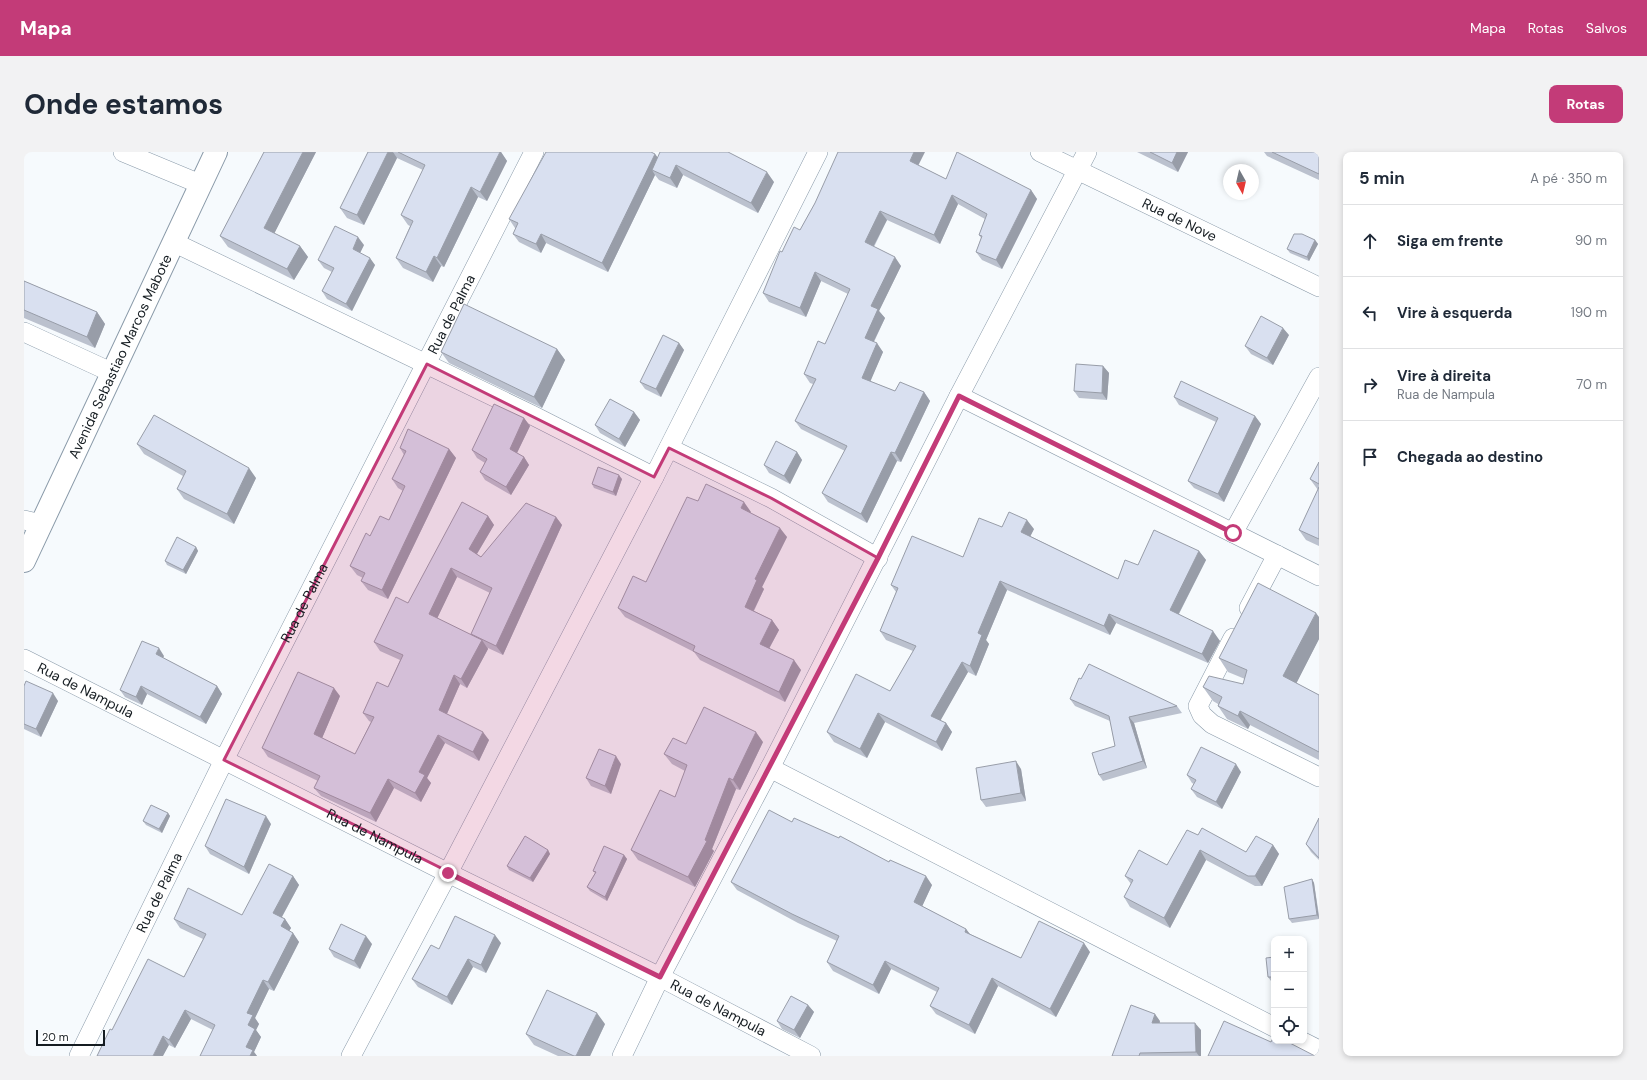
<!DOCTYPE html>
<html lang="pt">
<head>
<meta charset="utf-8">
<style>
  body { margin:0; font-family:"DM Sans",sans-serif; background:#f2f2f3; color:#1f2937 }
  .controls { position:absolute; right:12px; bottom:12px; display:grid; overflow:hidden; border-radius:8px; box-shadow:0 2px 6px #0003 }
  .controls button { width:36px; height:36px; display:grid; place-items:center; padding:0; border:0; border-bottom:1px solid #e0e1e3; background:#fff; color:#1f2937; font:20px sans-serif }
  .compass { position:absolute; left:1199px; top:12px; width:36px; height:36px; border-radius:50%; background:#fff; box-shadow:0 2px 6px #0003; rotate:172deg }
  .scale { position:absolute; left:12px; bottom:10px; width:69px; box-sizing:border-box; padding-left:4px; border:2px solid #151c21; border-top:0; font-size:11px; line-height:14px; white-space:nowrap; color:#151c21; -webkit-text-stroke:3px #fff; paint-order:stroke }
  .stop { position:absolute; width:12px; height:12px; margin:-9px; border:3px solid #c33b78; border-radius:50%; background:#fff }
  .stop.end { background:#c33b78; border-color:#fff; box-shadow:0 1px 4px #0008 }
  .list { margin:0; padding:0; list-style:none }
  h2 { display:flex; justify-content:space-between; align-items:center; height:52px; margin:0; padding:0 16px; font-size:17px }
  h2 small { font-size:13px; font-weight:400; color:#747a83 }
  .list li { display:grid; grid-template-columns:26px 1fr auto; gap:12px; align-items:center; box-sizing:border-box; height:72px; padding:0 16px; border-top:1px solid #e0e1e3 }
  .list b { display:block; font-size:15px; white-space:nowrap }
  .list p { margin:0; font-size:13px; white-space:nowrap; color:#747a83 }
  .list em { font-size:13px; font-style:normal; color:#747a83 }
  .icon { flex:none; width:22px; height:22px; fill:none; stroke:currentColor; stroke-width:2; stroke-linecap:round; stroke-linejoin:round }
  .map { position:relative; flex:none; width:1295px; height:904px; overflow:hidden; border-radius:8px }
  header { display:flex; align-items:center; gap:24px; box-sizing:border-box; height:56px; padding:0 20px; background:#c33b78; color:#fff }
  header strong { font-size:19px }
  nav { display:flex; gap:22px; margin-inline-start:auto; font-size:14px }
  .intro { display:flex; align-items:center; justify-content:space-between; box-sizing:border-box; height:96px; padding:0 24px }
  h1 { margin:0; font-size:28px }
  .button { padding:10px 18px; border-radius:8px; background:#c33b78; color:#fff; font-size:14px; font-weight:700 }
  main { display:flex; gap:24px; padding:0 24px }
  aside { flex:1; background:#fff; border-radius:8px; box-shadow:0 2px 6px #0003 }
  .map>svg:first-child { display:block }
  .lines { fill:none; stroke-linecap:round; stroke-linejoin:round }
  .minor-casing { stroke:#8a9aa9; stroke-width:20 }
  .secondary-casing { stroke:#8a9aa9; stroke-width:24 }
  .minor { stroke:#fff; stroke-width:19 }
  .secondary { stroke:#fff; stroke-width:22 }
  .wall { fill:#bbc1ce; fill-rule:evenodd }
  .shaded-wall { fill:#989da8 }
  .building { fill:#d9e0f0; stroke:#989da8 }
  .route { stroke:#c33b78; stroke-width:5 }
  .marked { fill:#c33b78; fill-opacity:0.2; stroke:#c33b78; stroke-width:3; stroke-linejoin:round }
  .labels { text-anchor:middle; stroke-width:4; stroke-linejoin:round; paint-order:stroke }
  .street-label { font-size:14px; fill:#151c21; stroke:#fff }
</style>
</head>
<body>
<header>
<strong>Mapa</strong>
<nav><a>Mapa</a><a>Rotas</a><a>Salvos</a></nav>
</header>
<div class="intro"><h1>Onde estamos</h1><a class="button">Rotas</a></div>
<main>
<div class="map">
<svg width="1295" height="904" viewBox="0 0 1295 904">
  <rect width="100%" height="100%" fill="#f6fafd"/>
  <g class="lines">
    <g class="minor-casing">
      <g id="minor">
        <path d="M99 0 176 32"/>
        <path id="s1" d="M1016 0 1295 135"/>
        <path d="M149 90 508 263 630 325"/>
        <path d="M0 180 89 221"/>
        <path d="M935 244 1295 424"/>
        <path d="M645 296 747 346 854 406"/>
        <path d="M0 368 17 372"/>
        <path d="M1209 381 1295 225"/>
        <path d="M1225 456 1253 403"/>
        <path d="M1209 486 1174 554 1178 563 1188 572 1295 625"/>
        <path id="s2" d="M0 507 424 721 636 825 787 904"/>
        <path d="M746 616 1250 875"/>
        <path d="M1277 889 1295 898"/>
        <path id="s3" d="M55 904 200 608 510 0"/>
        <path d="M327 904 424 721 630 325 794 0"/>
        <path d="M598 904 636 825 746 616 935 244 1063 0"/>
      </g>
    </g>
    <g class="secondary-casing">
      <g id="secondary">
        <path id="s4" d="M0 409 192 0"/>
      </g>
    </g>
    <use href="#minor" class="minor"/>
    <use href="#secondary" class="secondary"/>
  </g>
  <path class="wall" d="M240 0H292L250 81 276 94 284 105 270 128 204 95 196 84Z
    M344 0H477L483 9 463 49 454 45 420 115 417 114 409 130 379 116 372 106 386 74 384 73 377 63 399 18 373 6 340 73 323 66 316 56Z
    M1113 0H1164L1154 20Z
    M1240 0H1295V28L1243 4Z
    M631 2 634 6 750 30 734 61 659 23 653 36 635 28 631 23 584 120 522 91 517 101 495 90 489 82 492 76H491L485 67Z
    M894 13 922 27 1007 38 1013 47 978 117 958 108 952 100 957 86 955 83 961 67 934 52 916 92 863 68 850 95 877 114 855 159 861 166 850 190 859 200 846 229 871 239 900 240 906 249 877 310 873 309 843 371 804 350 798 341 821 299 777 277 771 269 789 232 786 231 780 222 801 192 824 142 797 129 782 165 745 150 739 141 758 100 776 78 791 51Z
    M1291 88 1294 92 1285 109 1266 101 1263 97Z
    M340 93 336 101 351 113 328 159 303 147 298 139 308 120 300 116 294 108Z
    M0 129 73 160 81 172 71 196 0 166Z
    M1265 183 1249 213 1227 202 1221 194Z
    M655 191 660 198 637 245 621 237 616 230Z
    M533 197 541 208 518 256 425 211 417 200Z
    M1079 214 1085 221 1083 248 1055 246 1050 239Z
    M1150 245 1231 264 1237 272 1200 350 1170 336 1164 329 1192 270 1155 253Z
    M610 260 616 268 601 295 576 281 571 273Z
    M500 266 506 274 493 301 500 305 505 313 487 343 461 328 456 320 461 311 453 306 448 298Z
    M113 292 232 326 210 372 160 347 153 337 159 324 120 302Z
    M376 296 425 297 432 306 364 447 344 438 337 429 339 426 333 423 326 414 346 384 365 368 379 339 374 336 368 327 380 303Z
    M773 300 778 308 766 332 745 321 740 313Z
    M1295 310V394L1282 388 1275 378 1294 338 1286 327Z
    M598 327 592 344 570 336 568 332Z
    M674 349 727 360 726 361 763 385 738 435 740 437 730 459 748 468 755 478 745 497 777 518 761 550 676 508 670 500 601 465 594 456 622 430Z
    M464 364 470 373 453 402 457 405 532 365 538 373 479 503 464 496V497L443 536 436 532 423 562 465 588 455 609 421 591 403 626 407 631 397 650 370 636 352 670 297 644 290 636 294 629 244 605 238 596 316 544 298 586 331 602 347 570 345 569 339 561 364 535 376 508 356 499 350 490ZM433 425 466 441 447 483 413 466Z
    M978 375 1010 377 1006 384 1094 427 1114 413 1175 399 1182 408 1155 462 1196 489 1184 511 1092 471 1086 483 983 438 962 488 965 492 952 524 944 520 916 568 922 571 928 580 918 599 861 570 843 606 810 590 803 580 866 539 889 499 862 488 856 479 872 440 867 433 939 405Z
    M172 395 174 399 162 422 143 413 141 409Z
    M1295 465V487L1272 531 1295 543V608L1226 573 1224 577 1203 567 1194 554V552L1189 549 1179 535 1219 532 1221 527 1204 520 1195 506Z
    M140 504 139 506 193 534 198 542 182 572 123 542 118 553 101 545 96 538Z
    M0 534 34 549 17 585 0 577Z
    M1046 547 1153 554 1158 561 1110 571 1123 616 1079 629 1075 623 1091 594 1086 569 1051 554Z
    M739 590 716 638 712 637 688 697 690 699 671 735 614 708 607 698 651 645 661 619 648 612 640 602 662 592Z
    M597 612 587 642 567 634 562 626Z
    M997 617 1002 649 962 655 957 648Z
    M1217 620 1198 657 1173 645 1167 637 1170 632 1168 631 1163 623Z
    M144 661 146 664 138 681 122 673 119 669Z
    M1295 666V708L1287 700 1282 692Z
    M768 670 865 710 908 733 898 754 942 777 946 782 997 806 1066 800 1032 865 974 834 951 882 912 862 906 854 913 840 867 817 855 842 809 819 803 810 813 789 774 771 713 738 707 730Z
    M247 672 225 722 186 702 181 694Z
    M1174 683 1222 700 1249 693 1255 702 1238 734H1231L1182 708 1146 776 1106 755 1100 745 1107 732 1101 724 1143 713Z
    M524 698 526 702 509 730 485 718 483 714Z
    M600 703 603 707 583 749 566 739 563 735 571 721 569 719Z
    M269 724 275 733 258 765 261 767 267 776 265 779 269 781 275 790 250 839 245 837 231 866 235 872 232 878 237 885 230 900 233 904H176L189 878 167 867 151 896 145 893 88 878 160 825 179 787 156 776 150 767 218 763Z
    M1288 727 1290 731 1295 763V767L1268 771 1265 767Z
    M477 791 462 821 449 815 428 853 394 835 388 827 415 797Z
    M348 792 336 817 310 805 305 797Z
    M1250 805V829H1247L1244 825Z
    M784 853 790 860 776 886 758 877 753 869Z
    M1136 869V871L1177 878V904H1088Z
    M581 872 566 904H534L510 893 502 882Z"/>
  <path class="shaded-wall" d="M279 0H292L248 86 240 76Z
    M364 0H369L373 6 340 73 333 63Z
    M476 0H477L483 9 463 49 456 40Z
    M890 0H901L892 18 886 9Z
    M1153 0H1164L1154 20 1148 11Z
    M631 2 637 10 628 18 631 23 584 120 578 111Z
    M652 13 659 23 653 36 646 26Z
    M743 20 750 30 734 61 727 51Z
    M447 35 454 45 420 115 413 106Z
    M1007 38 1013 47 978 117 972 108Z
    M928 43 934 52 916 92 910 83Z
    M856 59 863 68 847 99 841 90Z
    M517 82 522 91 517 101 512 92Z
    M334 85 340 93 334 105 329 97Z
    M1291 88 1294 92 1285 109 1283 105Z
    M276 94 284 105 270 128 263 117Z
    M410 104 417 114 409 130 402 120Z
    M871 105 877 114 855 159 861 166 847 195 841 186 847 154Z
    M346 106 351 113 328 159 322 152Z
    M791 120 797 129 782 165 776 156Z
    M73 160 81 172 71 196 63 185Z
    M1259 176 1265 183 1249 213 1243 206Z
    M655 191 660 198 637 245 632 237Z
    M853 191 859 200 844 235 838 226Z
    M533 197 541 208 518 256 510 245Z
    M1079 214 1085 221 1083 248 1078 241Z
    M900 240 906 249 877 310 871 301Z
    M610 260 616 268 601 295 595 287Z
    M1231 264 1237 272 1200 350 1194 342Z
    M500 266 506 274 491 305 486 297Z
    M425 297 432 306 364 447 358 438Z
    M773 300 778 308 766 332 760 324Z
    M867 300 873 309 843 371 837 362Z
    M500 305 505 313 487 343 482 335Z
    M225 316 232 326 210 372 203 362Z
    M595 323 598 327 592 344 589 340Z
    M720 350 727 360 724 366 717 356Z
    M464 364 470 373 451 405 445 397Z
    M532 365 538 373 479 503 472 494Z
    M1003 368 1010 377 1004 389 997 380Z
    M756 376 763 385 738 435 740 437 727 464 721 455 731 427Z
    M172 395 174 399 162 422 159 418Z
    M1175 399 1182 408 1152 467 1146 458Z
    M427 416 433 425 411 471 405 462Z
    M976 429 983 438 962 488 965 492 952 524 946 514 954 481Z
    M1292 461 1295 465V487L1269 538 1259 524Z
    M1085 462 1092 471 1086 483 1080 474Z
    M748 468 755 478 742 502 736 492Z
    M1189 479 1196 489 1184 511 1178 502Z
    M458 488 464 497 443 536 437 527Z
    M135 496 140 504 137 510 132 502Z
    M770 508 777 518 761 550 755 540Z
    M938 510 944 520 914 573 907 564Z
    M430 523 436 532 421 566 415 558Z
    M117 534 123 542 118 553 112 545Z
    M193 534 198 542 182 572 176 565Z
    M310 536 316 544 296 591 290 582Z
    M29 541 34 549 17 585 12 577Z
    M1216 559 1226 573 1224 577 1214 564Z
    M854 561 861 570 843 606 836 597Z
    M1105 565 1110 571 1123 616 1119 609Z
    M922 571 928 580 918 599 912 590Z
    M459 580 465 588 455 609 449 600Z
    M732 580 739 590 716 638 709 628Z
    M414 583 421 591 403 626 407 631 397 650 391 641 395 620Z
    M592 604 597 612 587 642 581 634Z
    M992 609 997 617 1002 649 997 641Z
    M1212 612 1217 620 1198 657 1192 650Z
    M705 626 712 637 688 697 690 699 671 735 664 725 681 688Z
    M364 627 370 636 352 670 346 661Z
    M144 661 146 664 138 681 135 677Z
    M242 664 247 672 225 722 220 715Z
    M1249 693 1255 702 1238 734 1231 724Z
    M524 698 526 702 509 730 506 726Z
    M1176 698 1182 708 1146 776 1140 766Z
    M600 703 603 707 583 749 581 745Z
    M269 724 275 733 255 770 249 761Z
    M902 724 908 733 896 759 890 750Z
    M1288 727 1290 731 1295 767 1293 763Z
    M261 767 267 776 263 783 257 774Z
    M942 777 948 785 941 780Z
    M269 781 275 790 250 839 244 830Z
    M471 783 477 791 462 821 457 813Z
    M342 784 348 792 336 817 330 809Z
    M1060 791 1066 800 1032 865 1026 857Z
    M444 807 449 815 428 853 423 845Z
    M861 809 867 817 855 842 849 833Z
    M968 826 974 834 951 882 945 873Z
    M239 828 245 837 231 866 235 872 232 878 237 885 230 900 233 904H226L222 895 223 861Z
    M784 853 790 860 776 886 770 878Z
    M161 858 167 867 151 896 145 888Z
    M573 861 581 872 566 904H552Z
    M1131 862 1136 869 1133 879 1128 871Z
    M1171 871 1177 878V904H1175L1172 900Z
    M139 884 145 893 139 904H129Z"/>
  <path class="building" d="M240 0H279L240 76 276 94 263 117 196 84Z
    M344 0H364L333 63 316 56Z
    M374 0H476L456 40 447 35 413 106 410 104 402 120 372 106 389 69 377 63 401 13Z
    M522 0H627L631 2 578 111 517 82 512 92 489 82 494 71 485 67Z
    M636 0H704L743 20 727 51 652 13 646 26 628 18Z
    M814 0H890L886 9 922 27 933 0 1007 38 972 108 952 100 958 84 955 83 963 62 928 43 910 83 856 59 841 90 871 105 847 154 854 157 841 186 853 191 838 226 871 239 876 230 900 240 871 301 867 300 837 362 798 341 823 294 771 269 792 227 780 222 794 189 801 192 826 137 791 120 776 156 739 141 756 99 758 100 770 75 776 78 791 51Z
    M1126 0H1153L1148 11Z
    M1248 0H1295V22Z
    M311 74 334 85 329 97 346 106 322 152 298 139 310 116 294 108Z
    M1270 82H1278L1291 88 1283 105 1263 97Z
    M0 129 73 160 63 185 0 158Z
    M440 152 533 197 510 245 417 200Z
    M1237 164 1259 176 1243 206 1221 194Z
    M639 183 655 191 632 237 616 230Z
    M1052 212 1079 214 1078 241 1050 239Z
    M1157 229 1231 264 1194 342 1164 329 1194 266 1150 245Z
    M586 247 610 260 595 287 571 273Z
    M470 252 500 266 486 297 500 305 482 335 456 320 463 307 448 298Z
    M130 263 225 316 203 362 153 337 162 319 113 292Z
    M384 277 425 297 358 438 337 429 341 421 326 414 342 381 346 384 356 364 365 368 381 334 368 327 382 299 376 296Z
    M752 289 773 300 760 324 740 313Z
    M1295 310V332L1286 327Z
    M574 315 595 323 589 340 568 332Z
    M682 332 720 350 717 356 756 376 731 427 733 428 721 455 748 468 736 492 770 508 755 540 669 499 671 494 594 456 609 424 622 430 663 345 674 349Z
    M1295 335V387L1275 378Z
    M438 350 464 364 445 397 457 405 502 351 532 365 472 494 447 482 468 436 427 416 405 462 458 488 437 527 430 523 415 558 459 580 449 600 414 583 395 620 401 623 391 641 364 627 346 661 290 636 296 624 238 596 274 520 310 536 290 582 331 602 350 565 339 561 353 530 364 535 379 503 350 490 372 445 384 451Z
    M985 360 1003 368 997 380 1094 427 1101 408 1114 413 1130 378 1175 399 1146 458 1189 479 1178 502 1085 462 1080 474 976 429 954 481 958 483 946 514 938 510 907 564 922 571 912 590 854 561 836 597 803 580 832 522 866 539 892 494 856 479 874 436 867 433 888 384 939 405 955 366 978 375Z
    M153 385 172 395 159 418 141 409Z
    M1234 431 1292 461 1259 524 1295 543V600L1216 559 1214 564 1194 554 1198 545 1179 535 1185 524 1219 532 1223 518 1195 506Z
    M118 489 135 496 132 502 193 534 176 565 117 534 112 545 96 538Z
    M1065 512 1153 554 1105 565 1119 609 1075 623 1068 601 1091 594 1085 564 1046 547 1055 526 1057 527Z
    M2 529 29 541 12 577 0 572V534Z
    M680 555 732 580 709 628 705 626 681 688 683 689 664 725 607 698 636 638 651 645 663 613 640 602 649 586 662 592Z
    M1177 595 1212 612 1192 650 1167 637 1172 628 1163 623Z
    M575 597 592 604 581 634 562 626Z
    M992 609 997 641 957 648 952 616Z
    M202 647 242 664 220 715 181 694Z
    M127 653 144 661 135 677 119 669Z
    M745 658 768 670 770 666 815 686 816 684 865 710 866 708 902 724 890 750 942 777 941 780 997 806 1015 769 1060 791 1026 857 968 826 945 873 906 854 915 836 861 809 849 833 803 810 815 784 768 762 707 730Z
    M1295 666V706L1282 692Z
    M1178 676 1222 700 1232 684 1249 693 1231 724H1224L1176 698 1140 766 1100 745 1109 728 1101 724 1115 698 1143 713 1163 678 1174 683Z
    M501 684 524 698 506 726 483 714Z
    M580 694 600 703 581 745 563 735 572 720 569 719Z
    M245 712 269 724 249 761 261 767 257 774 269 781 244 830 239 828 223 861 229 863 224 873 231 877 222 895 229 898 226 904H176L191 873 161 858 145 888 139 884 129 904H73L86 877 88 878 124 807 160 825 182 782 150 767 164 736 218 763Z
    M1288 727 1293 763 1265 767 1260 735Z
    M431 764 471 783 457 813 444 807 423 845 388 827 407 793 415 797Z
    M317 772 342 784 330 809 305 797Z
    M1250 805V825H1244L1242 806Z
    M523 838 573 861 552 904H550L502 882Z
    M767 844 784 853 770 878 753 869Z
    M1107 853 1131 862 1128 871H1171L1172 900 1116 901 1115 904H1088Z
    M1200 869 1247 890 1250 884V889H1262L1291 904H1184Z"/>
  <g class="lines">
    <path class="route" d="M424 721 636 825 854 406 935 244 1209 381"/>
  </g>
  <path class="marked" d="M403 212 630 325 645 296 747 346 854 406 636 825 200 608Z"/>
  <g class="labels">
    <g class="street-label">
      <text dy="5" stroke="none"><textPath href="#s1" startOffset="155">Rua de Nove</textPath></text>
      <text dy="5" stroke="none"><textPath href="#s3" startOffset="830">Rua de Palma</textPath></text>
      <text dy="5" stroke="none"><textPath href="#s4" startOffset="226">Avenida Sebastiao Marcos Mabote</textPath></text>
      <text dy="5" stroke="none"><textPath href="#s3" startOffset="506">Rua de Palma</textPath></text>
      <text dy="5" stroke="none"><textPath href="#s2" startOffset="69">Rua de Nampula</textPath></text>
      <text dy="5" stroke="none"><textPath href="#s2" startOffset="393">Rua de Nampula</textPath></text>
      <text dy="5" stroke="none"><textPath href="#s3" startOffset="182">Rua de Palma</textPath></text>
      <text dy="5" stroke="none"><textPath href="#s2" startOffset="777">Rua de Nampula</textPath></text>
    </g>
  </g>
</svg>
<div class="controls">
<button>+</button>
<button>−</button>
<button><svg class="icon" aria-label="locate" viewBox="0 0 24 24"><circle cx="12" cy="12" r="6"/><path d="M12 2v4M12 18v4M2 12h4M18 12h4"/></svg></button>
</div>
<svg class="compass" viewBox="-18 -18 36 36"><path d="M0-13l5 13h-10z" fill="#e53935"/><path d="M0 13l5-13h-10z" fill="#747a83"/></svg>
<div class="scale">20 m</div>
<div class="stop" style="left:1209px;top:381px"></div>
<div class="stop end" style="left:424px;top:721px"></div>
</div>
<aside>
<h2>5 min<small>A pé · 350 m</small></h2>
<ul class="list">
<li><svg class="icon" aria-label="ahead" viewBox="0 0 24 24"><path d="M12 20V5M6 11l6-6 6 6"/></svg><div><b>Siga em frente</b></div><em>90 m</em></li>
<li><svg class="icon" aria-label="left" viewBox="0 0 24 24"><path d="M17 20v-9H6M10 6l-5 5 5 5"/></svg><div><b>Vire à esquerda</b></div><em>190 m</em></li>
<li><svg class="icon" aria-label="right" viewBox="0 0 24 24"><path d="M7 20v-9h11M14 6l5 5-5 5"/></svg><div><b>Vire à direita</b><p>Rua de Nampula</p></div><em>70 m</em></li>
<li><svg class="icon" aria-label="arrive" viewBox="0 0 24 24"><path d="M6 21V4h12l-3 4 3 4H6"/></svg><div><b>Chegada ao destino</b></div></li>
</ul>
</aside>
</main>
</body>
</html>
